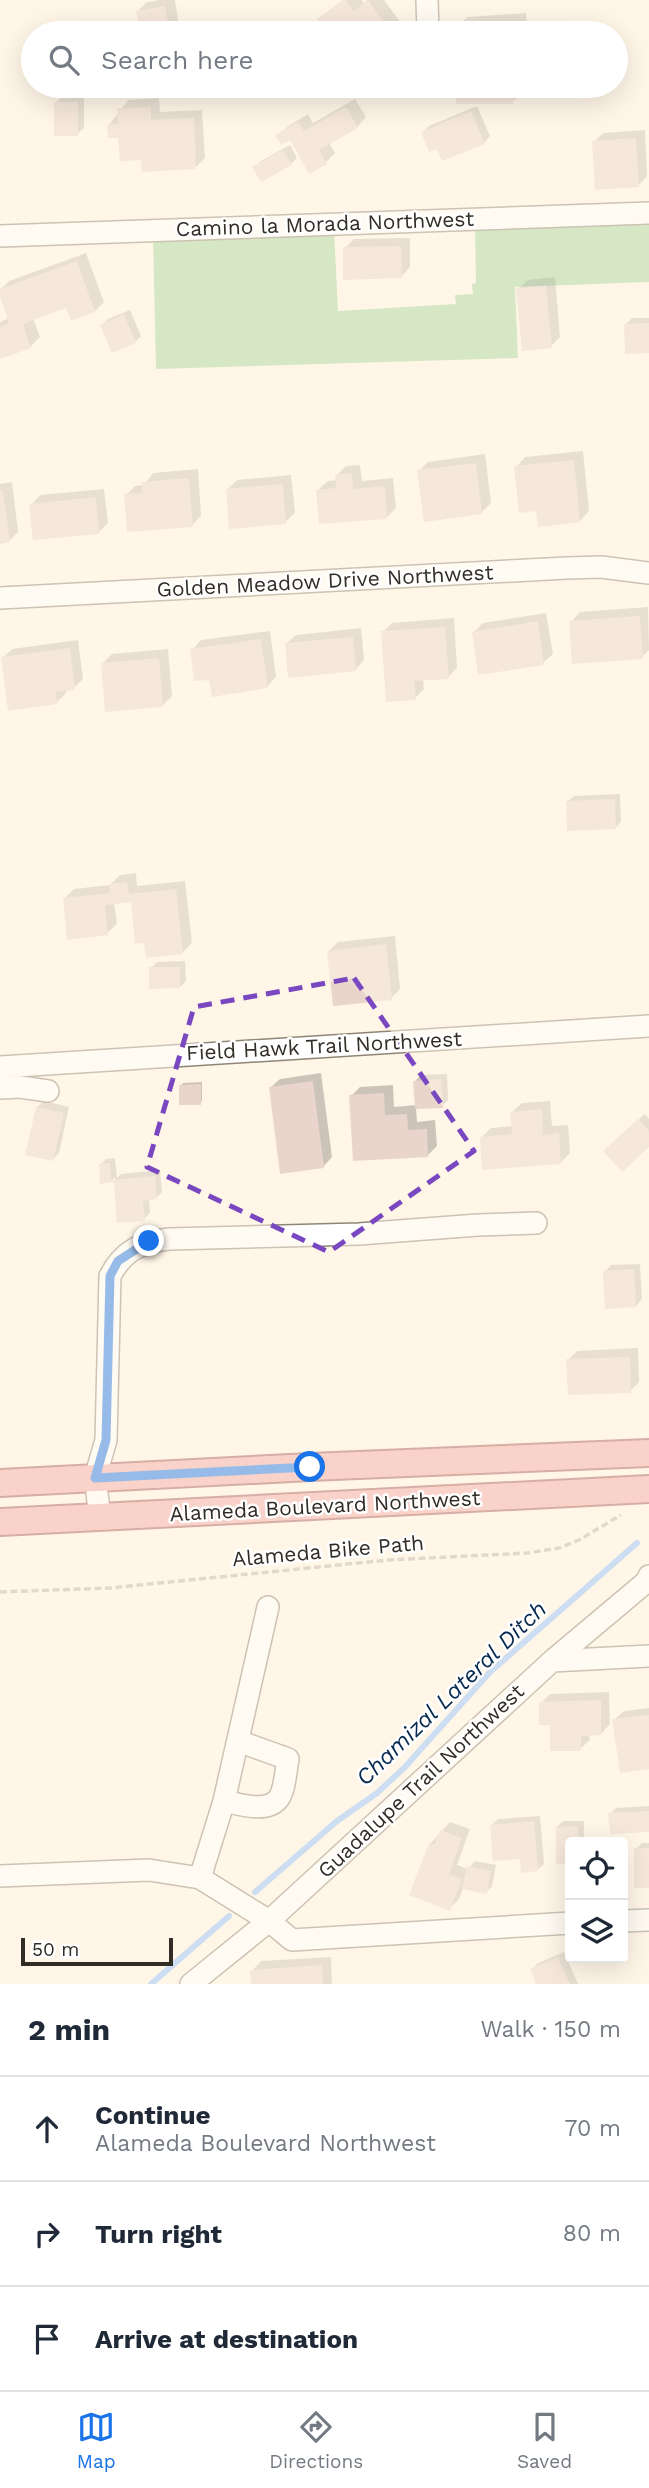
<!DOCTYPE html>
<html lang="en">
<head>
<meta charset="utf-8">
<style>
  body { margin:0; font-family:"Work Sans",sans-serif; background:#f6f6f7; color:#1f2937 }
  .controls { position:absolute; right:21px; bottom:21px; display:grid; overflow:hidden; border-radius:7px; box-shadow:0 7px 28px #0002 }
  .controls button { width:63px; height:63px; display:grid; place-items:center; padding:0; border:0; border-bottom:2px solid #e0e1e3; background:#fff; color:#1f2937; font:35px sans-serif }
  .scale { position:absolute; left:21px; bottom:18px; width:152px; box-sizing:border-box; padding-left:7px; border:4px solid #312d26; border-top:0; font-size:19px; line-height:24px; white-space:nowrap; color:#312d26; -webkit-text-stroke:5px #fff; paint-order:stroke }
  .stop { position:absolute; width:21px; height:21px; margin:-16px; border:5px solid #1a73e8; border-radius:50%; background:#fff }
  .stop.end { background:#1a73e8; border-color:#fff; box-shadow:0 2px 7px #0008 }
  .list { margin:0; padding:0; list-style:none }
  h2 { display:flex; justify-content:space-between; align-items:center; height:91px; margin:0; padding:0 28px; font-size:30px }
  h2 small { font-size:23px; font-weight:400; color:#747a83 }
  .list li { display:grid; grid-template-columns:46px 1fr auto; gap:21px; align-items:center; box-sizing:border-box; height:105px; padding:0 28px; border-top:2px solid #e0e1e3 }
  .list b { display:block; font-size:26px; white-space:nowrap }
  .list p { margin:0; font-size:23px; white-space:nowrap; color:#747a83 }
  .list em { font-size:23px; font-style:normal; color:#747a83 }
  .icon { flex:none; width:38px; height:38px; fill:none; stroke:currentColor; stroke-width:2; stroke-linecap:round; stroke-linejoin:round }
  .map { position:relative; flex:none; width:649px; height:1984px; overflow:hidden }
  .search { position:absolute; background:#fff; box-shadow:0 7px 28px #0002; left:21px; right:21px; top:21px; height:77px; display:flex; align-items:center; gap:18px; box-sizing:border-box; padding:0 24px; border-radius:38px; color:#747a83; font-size:26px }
  .sheet { height:406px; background:#fff }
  nav { display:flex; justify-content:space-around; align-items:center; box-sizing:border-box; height:98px; border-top:2px solid #e0e1e3; background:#fff; font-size:19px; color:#747a83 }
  nav a { display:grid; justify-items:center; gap:4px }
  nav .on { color:#1a73e8 }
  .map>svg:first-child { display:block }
  .green { fill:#a5d69b }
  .shadow { fill:#0003 }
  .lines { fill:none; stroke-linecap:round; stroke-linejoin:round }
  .stream { stroke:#90c1fe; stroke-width:6 }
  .building { fill:#e9d5cb }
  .minor-casing { stroke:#8f8575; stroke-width:24 }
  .major-casing { stroke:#a75754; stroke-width:30 }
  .path { stroke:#beb6ab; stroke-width:3.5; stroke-dasharray:7 3.5; stroke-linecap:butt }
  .minor { stroke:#fff; stroke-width:21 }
  .major { stroke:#f1a7a7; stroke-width:26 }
  .route { stroke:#1a73e8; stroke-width:9 }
  .marked { fill:none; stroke:#7948c0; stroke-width:5; stroke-dasharray:14 9; stroke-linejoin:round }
  .labels { text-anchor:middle; stroke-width:5; stroke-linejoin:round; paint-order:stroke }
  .street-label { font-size:21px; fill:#312d26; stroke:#fff }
  .water-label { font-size:23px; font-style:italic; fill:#07294f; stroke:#fff }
</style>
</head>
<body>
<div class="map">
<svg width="649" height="1984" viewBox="0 0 649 1984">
  <rect width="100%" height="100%" fill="#fff6e8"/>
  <path class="green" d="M649 218V282L515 287 518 358 156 369 153 237 334 229 338 311 456 304 455 295 473 294 472 284 476 283 475 224Z"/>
  <path class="shadow" d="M160 0H175L180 33H142L138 11 147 2Z
    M343 0H362L364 3 367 0H384L401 23 390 33H330L319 19Z
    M526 13 527 33H458V27L467 17Z
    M133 25 135 33H107L111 29Z
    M518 86V96L512 102 457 87Z
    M61 97H84V128L77 134 55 103Z
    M159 98 160 112 202 110 205 158 195 168 143 158 109 125 128 100Z
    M355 99 366 117 357 127 329 143 335 153 326 162 310 172 290 138 278 136 287 127 308 114 313 123Z
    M477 106 490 136 484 143 438 147 423 132 429 126Z
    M645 130 647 176 638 186 594 142 603 133Z
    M290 145 297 158 291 164 255 167 261 161Z
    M410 238V267L401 277 345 248 354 239Z
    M86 253 104 302 95 311 67 306 33 318 40 337 30 347 0 358V322L10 318 0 290 9 281Z
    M555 277 560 337 551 346 518 289 528 280Z
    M130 310 141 336 135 342 102 325 108 319Z
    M632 318H649V352L626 324Z
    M583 451 589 511 580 521 538 509 516 467 525 457Z
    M485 454 491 503 481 513 419 471 428 462Z
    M360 465 362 481 393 478 396 508 387 517 318 490 328 481 337 480 336 476 346 466Z
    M198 469 201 516 192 525 126 495 135 486 144 485 153 473Z
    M291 475 295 513 285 522 228 489 237 480Z
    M12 482 18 532 9 541 0 542V484Z
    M104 489 108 523 99 532 31 505 40 495Z
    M648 607 649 650 642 657 571 622 580 612Z
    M546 613 553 654 543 663 474 632 483 623Z
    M454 618 457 668 448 677 423 679 424 689 415 698 383 632 392 623Z
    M361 628 364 660 355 670 286 644 296 635Z
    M270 631 276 677 267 687 211 678 192 650 201 640Z
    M78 640 83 679 74 688 65 689 66 693 56 703 3 658 12 649Z
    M168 649 172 696 163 705 103 663 112 654Z
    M620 794 621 822 615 828 567 802 574 796Z
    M136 873 137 886 185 881 192 943 183 952 146 941 132 900 114 902 117 924 107 933 65 898 74 889 110 885 120 875Z
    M395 936 400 989 391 998 329 951 338 942Z
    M185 961 186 981 180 987 151 968 157 962Z
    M321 1073 332 1157 323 1167 270 1088 280 1079Z
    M447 1074 448 1100 442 1106 416 1108 417 1122 435 1120 437 1146 428 1155 351 1096 360 1087 393 1085 394 1107 417 1105 415 1081 421 1075Z
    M202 1082V1101L200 1103 181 1085 183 1083Z
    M44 1101 69 1107 59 1153 53 1159 37 1107Z
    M550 1101 552 1126 568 1125 570 1153 560 1163 481 1138 491 1128 513 1126 512 1112 522 1103Z
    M645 1114 649 1119V1145H611Z
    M115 1158 117 1178 121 1174 160 1170 162 1192 156 1198H149L150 1213 144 1219 119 1221 115 1177 111 1181 100 1165 106 1159Z
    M640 1264 642 1299 636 1306 605 1272 611 1265Z
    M638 1348 639 1382 630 1391 568 1360 577 1351Z
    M609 1692 610 1724 601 1734H589L590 1740 580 1749 552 1724 541 1703 550 1694Z
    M649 1708V1767L614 1720 624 1711Z
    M649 1806V1830L610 1814 616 1808Z
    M540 1816 544 1864 537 1870 492 1825 498 1819Z
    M563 1821H584V1842H570V1862H558L557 1827Z
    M450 1822 470 1829 457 1865 468 1869 475 1861 496 1865 492 1886 486 1892 463 1888 459 1899 450 1908 430 1844Z
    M642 1843H649V1887L636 1849Z
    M564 1952 578 1984H538L532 1969 538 1963Z
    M331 1957 332 1984H253L252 1971 261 1961Z"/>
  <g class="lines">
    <path class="stream" d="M255 1892 337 1821 377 1793 404 1768 490 1672 637 1543
      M151 1984 229 1916"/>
  </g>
  <path class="building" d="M343 0H346L354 11 368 0 392 33H327L317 19Z
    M165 6 170 33H140L136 11Z
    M517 21 518 33H456V26Z
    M456 86H513V104H456Z
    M54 102H78V136H54Z
    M151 107V120L194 118 196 169 142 172 141 160 120 161 118 138H108L107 125 118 124 117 108Z
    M346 107 358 128 319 150 327 164 309 174 290 140 281 145 275 135 298 122 304 131Z
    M471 111 485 144 442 161 437 149 429 152 421 132Z
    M636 138 639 187 595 190 592 141Z
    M283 150 292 165 261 182 252 167Z
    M401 246 402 278 343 280V247Z
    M77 261 95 312 71 321 66 308 23 324 31 348 0 359V327L9 323 0 297V289Z
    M546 286 552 348 522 351 516 288Z
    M124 314 136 343 112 353 100 325Z
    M649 323V353L625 354 624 324Z
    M574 460 580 522 538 527 536 511 519 513 514 466Z
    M476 463 482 514 424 522 417 470Z
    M352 473 353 489 385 486 387 519 319 524 316 490 336 488 335 475Z
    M189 478 193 527 127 532 124 494 142 493V482Z
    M283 484 286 524 229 529 226 489Z
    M0 491H3L10 542 0 544Z
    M96 497 99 534 33 540 29 504Z
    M640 616 643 659 572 664 569 621Z
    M538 621 544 665 478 675 472 632Z
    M445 627 449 679 414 681 416 700 386 702 381 631Z
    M353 637 356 671 288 678 285 643Z
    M261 639 268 688 212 697 209 680 194 681 190 649Z
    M70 648 75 690 56 692 57 704 8 711 1 657Z
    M159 658 163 707 105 712 101 663Z
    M615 799 616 829 567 831 566 801Z
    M127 882 129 894 176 889 183 954 146 958 144 943 135 944 131 902 105 905 108 935 67 940 63 898 110 893 109 884Z
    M386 944 392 1000 333 1006 327 951Z
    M149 967H180V988L149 989Z
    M441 1079 443 1108 415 1109 413 1081Z
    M313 1081 324 1168 280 1174 269 1087Z
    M201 1084V1105H179V1085Z
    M384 1093 385 1115 407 1114 408 1130 427 1129 428 1157 353 1161 349 1095Z
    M36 1107 64 1113 53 1161 25 1155Z
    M542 1109 543 1135 559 1133 561 1164 482 1170 480 1137 512 1134 510 1112Z
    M638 1119 649 1131V1147L622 1172 603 1151Z
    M110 1163 111 1180 155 1176 157 1199 143 1201 145 1221 117 1223 114 1182 100 1184 99 1164Z
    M634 1269 636 1307 605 1309 603 1271Z
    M630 1357 631 1393 568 1395 566 1359Z
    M601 1700V1735L581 1736V1751H550V1725H539V1702Z
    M649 1715V1769L620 1773 612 1719Z
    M649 1811V1832L610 1834 608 1813Z
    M534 1821 538 1871 521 1873 520 1859 493 1861 490 1825Z
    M578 1826 579 1842H570V1864H556V1827Z
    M440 1830 462 1838 449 1874 462 1879 450 1911 409 1895 429 1843 434 1845Z
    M634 1848H649V1888H634Z
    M467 1866 491 1871 487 1894 462 1889Z
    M558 1957 570 1984H536L530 1969Z
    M322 1965 323 1984H251L250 1970Z"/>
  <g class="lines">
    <g class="minor-casing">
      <path id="minor" d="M427 0 428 33
        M0 236 649 213
        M0 598 567 568 601 567 649 573
        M0 1067 649 1026
        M0 1088 20 1087 48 1091
        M100 1517 95 1478 106 1440 110 1276C123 1251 141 1242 169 1239L359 1234 478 1225 536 1223
        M552 1661 649 1656
        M224 1801C240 1804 267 1814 279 1798 285 1789 286 1769 288 1759L238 1741
        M0 1876 149 1870 200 1878 269 1921 292 1940 570 1923
        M200 1878 224 1801 268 1607
        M623 1921 649 1920
        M191 1984 269 1921 552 1661 646 1582 649 1576"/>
    </g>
    <g class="major-casing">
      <path id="major" d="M0 1483 310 1467 649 1453
        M0 1522 649 1489"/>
    </g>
    <path class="path" d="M0 1592 110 1588 388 1560 527 1553 559 1548 579 1540 621 1515"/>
    <use href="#minor" class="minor"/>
    <use href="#major" class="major"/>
  </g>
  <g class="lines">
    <path class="route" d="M149 1241 118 1261 110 1276 106 1440 95 1478 310 1467"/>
  </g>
  <path d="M0 0H649V1984H0ZM354 978 474 1151 329 1252 147 1167 194 1007Z" fill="#fff6e8" fill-opacity=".55" fill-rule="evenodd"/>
  <path class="marked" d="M354 978 474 1151 329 1252 147 1167 194 1007Z"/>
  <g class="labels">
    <g class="street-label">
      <text transform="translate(325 224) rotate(-2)" y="7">Camino la Morada Northwest</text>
      <text transform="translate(325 581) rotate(-3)" y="7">Golden Meadow Drive Northwest</text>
      <text transform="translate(324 1046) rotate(-3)" y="7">Field Hawk Trail Northwest</text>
      <text transform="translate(325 1506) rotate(-3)" y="7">Alameda Boulevard Northwest</text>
      <text transform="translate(328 1551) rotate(-5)" y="7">Alameda Bike Path</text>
      <text transform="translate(421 1781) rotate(-43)" y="7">Guadalupe Trail Northwest</text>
    </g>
    <g class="water-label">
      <text transform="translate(451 1693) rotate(-44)" y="8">Chamizal Lateral Ditch</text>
    </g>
  </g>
</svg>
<div class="controls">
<button><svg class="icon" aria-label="locate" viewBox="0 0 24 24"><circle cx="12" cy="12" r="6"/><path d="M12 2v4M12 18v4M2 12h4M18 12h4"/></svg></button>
<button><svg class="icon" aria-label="layers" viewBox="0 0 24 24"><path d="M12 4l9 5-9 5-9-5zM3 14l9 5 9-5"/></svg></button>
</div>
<div class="scale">50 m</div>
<div class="stop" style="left:310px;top:1467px"></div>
<div class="stop end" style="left:149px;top:1241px"></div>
<div class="search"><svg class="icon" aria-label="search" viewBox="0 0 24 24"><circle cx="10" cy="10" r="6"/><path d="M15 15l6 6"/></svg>Search here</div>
</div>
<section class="sheet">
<h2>2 min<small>Walk · 150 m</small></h2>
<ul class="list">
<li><svg class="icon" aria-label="ahead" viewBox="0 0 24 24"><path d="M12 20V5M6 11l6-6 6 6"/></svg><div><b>Continue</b><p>Alameda Boulevard Northwest</p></div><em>70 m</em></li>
<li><svg class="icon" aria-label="right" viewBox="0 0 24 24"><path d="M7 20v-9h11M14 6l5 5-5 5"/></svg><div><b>Turn right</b></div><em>80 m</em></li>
<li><svg class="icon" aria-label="arrive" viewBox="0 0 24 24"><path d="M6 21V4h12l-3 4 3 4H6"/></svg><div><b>Arrive at destination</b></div></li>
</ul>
</section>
<nav>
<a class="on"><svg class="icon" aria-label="map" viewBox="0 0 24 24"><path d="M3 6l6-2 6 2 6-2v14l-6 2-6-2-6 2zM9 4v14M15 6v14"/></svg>Map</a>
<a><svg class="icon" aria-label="directions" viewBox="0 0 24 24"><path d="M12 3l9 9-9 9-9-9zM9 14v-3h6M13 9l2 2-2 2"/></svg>Directions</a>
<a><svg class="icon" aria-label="saved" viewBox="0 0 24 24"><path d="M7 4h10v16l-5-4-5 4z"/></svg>Saved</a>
</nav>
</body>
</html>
